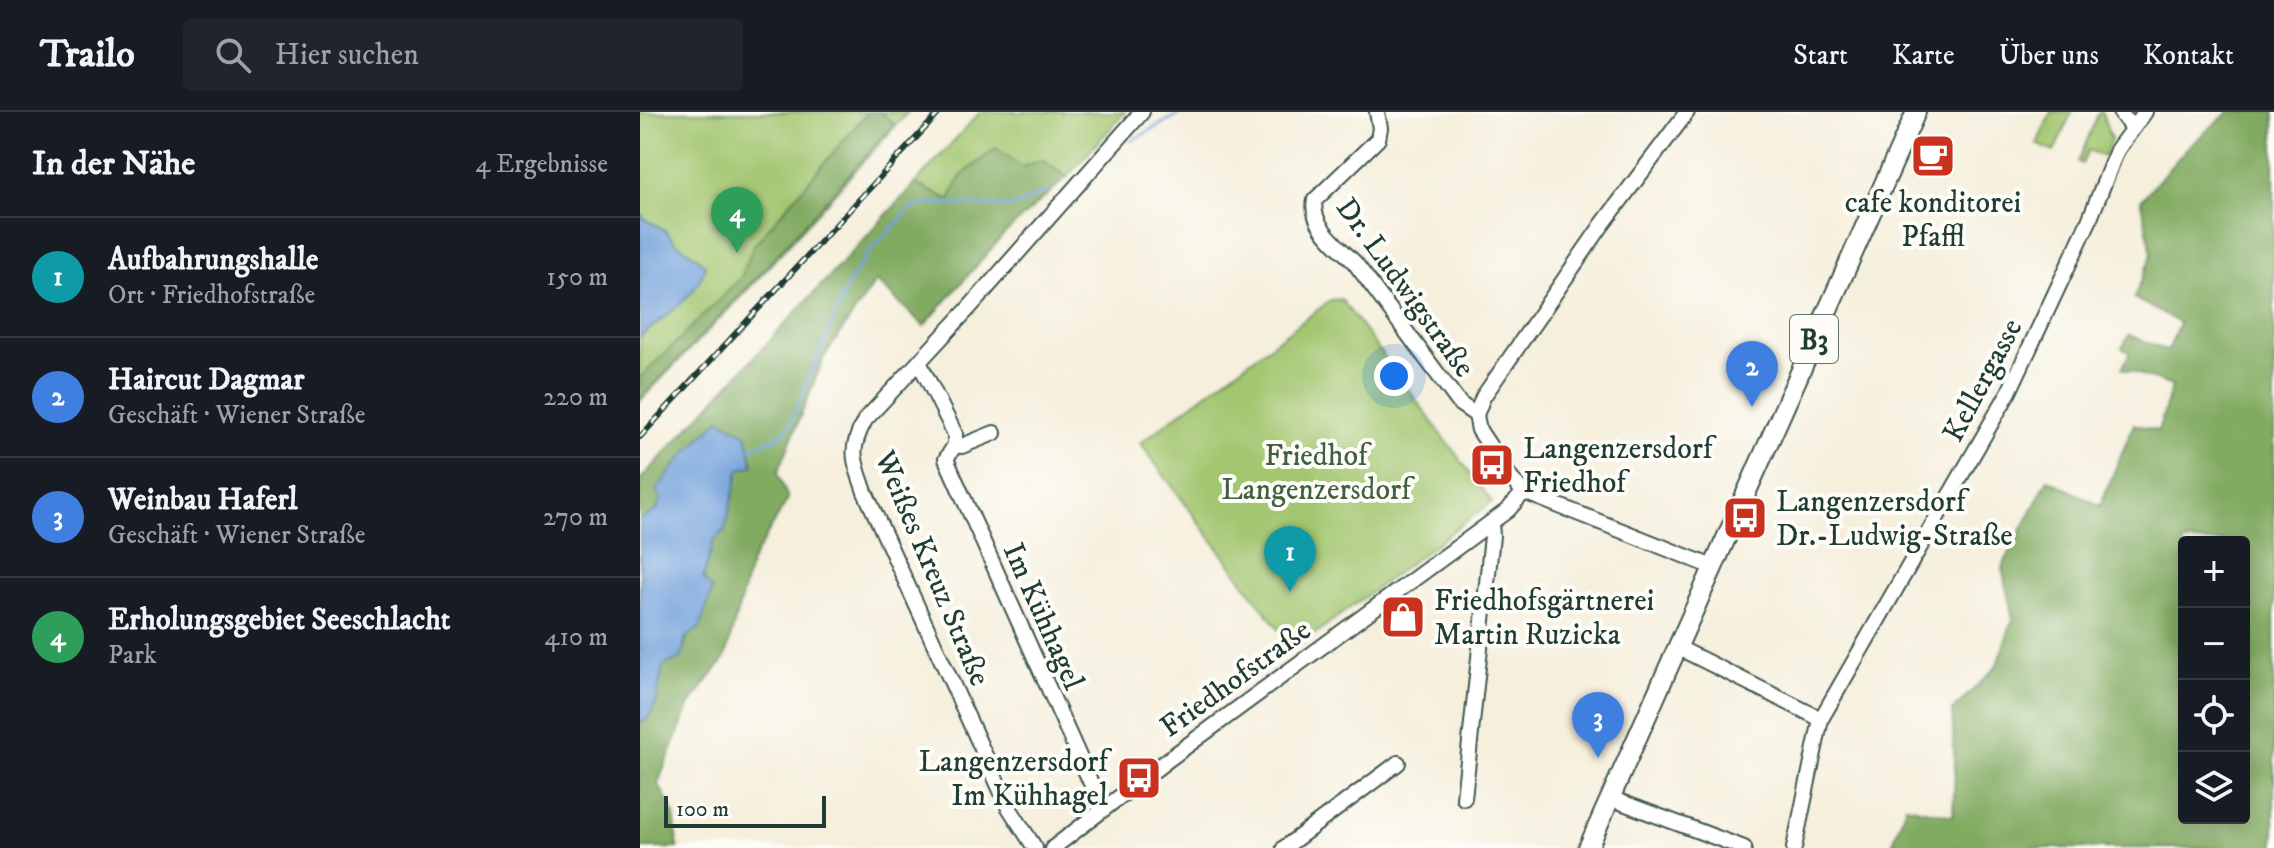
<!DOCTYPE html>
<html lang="de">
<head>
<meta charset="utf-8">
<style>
  body { margin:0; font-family:"IM FELL DW Pica",serif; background:#20242c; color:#f1f3f6 }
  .controls { position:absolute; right:24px; bottom:24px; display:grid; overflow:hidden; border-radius:8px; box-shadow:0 4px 20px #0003 }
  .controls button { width:72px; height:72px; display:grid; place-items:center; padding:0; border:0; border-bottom:2px solid #363941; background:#171b24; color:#f1f3f6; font:40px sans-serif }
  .scale { position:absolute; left:24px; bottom:20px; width:162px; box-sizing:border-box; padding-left:8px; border:4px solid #1f3d34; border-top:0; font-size:22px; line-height:28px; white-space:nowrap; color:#1f3d34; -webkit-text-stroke:6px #fdfcf7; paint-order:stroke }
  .you { position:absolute; left:754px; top:264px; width:28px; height:28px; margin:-20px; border:6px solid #fff; border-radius:50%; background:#1a73e8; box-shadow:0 0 0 12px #1a73e833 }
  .badge { display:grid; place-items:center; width:52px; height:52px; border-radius:50%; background:#c8321e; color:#fff; font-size:26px; font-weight:700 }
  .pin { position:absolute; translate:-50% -66px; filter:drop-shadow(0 2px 4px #0008) }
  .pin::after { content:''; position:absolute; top:42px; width:28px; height:24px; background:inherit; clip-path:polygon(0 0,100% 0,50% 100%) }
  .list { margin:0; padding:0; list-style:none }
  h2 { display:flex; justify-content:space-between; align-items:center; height:104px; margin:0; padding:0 32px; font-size:34px }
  h2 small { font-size:26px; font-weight:400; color:#9ea1a6 }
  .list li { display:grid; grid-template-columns:52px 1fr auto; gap:24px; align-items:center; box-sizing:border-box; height:120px; padding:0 32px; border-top:2px solid #363941 }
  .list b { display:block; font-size:30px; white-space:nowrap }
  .list p { margin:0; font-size:26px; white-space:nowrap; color:#9ea1a6 }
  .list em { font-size:26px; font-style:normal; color:#9ea1a6 }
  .icon { flex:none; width:44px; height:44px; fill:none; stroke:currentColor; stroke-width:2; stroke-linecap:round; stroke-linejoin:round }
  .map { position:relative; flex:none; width:1634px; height:736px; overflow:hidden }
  header { display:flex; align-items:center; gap:48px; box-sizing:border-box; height:112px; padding:0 40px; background:#171b24; border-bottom:2px solid #363941 }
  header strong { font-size:38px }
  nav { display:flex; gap:44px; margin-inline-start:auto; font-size:28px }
  .search { width:560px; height:72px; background:#20242c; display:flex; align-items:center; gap:20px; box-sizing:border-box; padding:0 28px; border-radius:8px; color:#9ea1a6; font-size:30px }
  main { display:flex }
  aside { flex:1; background:#171b24 }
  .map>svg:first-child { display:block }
  .green { fill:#a3c670; stroke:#618252; stroke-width:2 }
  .forest { fill:#82ab62; stroke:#50744b; stroke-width:2; fill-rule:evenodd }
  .water { fill:#72a1db; stroke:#486f88; stroke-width:2 }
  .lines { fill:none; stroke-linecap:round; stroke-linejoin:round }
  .stream { stroke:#72a1db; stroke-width:3 }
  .minor-casing { stroke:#3f584d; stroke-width:18 }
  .major-casing { stroke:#3f584d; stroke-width:22 }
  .minor { stroke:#fff; stroke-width:14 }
  .major { stroke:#fff; stroke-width:18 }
  .rail-casing { stroke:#1f3d34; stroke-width:6 }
  .rail { stroke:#fdfcf7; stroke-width:3; stroke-dasharray:9; stroke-linecap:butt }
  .labels { text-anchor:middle; stroke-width:8; stroke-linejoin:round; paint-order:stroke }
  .shield { fill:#fdfcf7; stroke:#62766e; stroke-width:2 }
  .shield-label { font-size:28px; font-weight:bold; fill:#1f3d34 }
  .poi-label { font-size:30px; fill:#1f3d34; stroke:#fdfcf7; text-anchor:start }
  .street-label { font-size:30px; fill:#1f3d34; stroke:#fdfcf7 }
  .park-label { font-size:30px; fill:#405f43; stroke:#fdfcf7 }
</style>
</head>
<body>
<header>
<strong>Trailo</strong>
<div class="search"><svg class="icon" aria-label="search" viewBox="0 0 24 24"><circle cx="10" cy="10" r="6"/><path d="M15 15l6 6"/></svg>Hier suchen</div>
<nav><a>Start</a><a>Karte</a><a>Über uns</a><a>Kontakt</a></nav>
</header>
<main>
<aside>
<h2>In der Nähe<small>4 Ergebnisse</small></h2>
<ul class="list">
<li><span class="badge" style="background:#0f9aa8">1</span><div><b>Aufbahrungshalle</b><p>Ort · Friedhofstraße</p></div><em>150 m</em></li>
<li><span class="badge" style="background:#3f7fe0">2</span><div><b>Haircut Dagmar</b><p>Geschäft · Wiener Straße</p></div><em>220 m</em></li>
<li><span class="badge" style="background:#3f7fe0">3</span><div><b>Weinbau Haferl</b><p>Geschäft · Wiener Straße</p></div><em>270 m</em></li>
<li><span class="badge" style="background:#2e9e5b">4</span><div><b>Erholungsgebiet Seeschlacht</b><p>Park</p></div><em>410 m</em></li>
</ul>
</aside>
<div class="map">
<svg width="1634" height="736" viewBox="0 0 1634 736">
  <rect width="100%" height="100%" fill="#fdfcf7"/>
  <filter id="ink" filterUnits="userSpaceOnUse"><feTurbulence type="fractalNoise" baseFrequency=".0125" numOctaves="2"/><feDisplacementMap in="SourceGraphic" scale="16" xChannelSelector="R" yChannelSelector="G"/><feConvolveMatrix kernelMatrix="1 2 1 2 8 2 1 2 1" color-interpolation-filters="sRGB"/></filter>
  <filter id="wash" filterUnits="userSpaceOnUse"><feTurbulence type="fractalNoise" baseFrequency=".006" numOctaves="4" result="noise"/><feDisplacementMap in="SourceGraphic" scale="32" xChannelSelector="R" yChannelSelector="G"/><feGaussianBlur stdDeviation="1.8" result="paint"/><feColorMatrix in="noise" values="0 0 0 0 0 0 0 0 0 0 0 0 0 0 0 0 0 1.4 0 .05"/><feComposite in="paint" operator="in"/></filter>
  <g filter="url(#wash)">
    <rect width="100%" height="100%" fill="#f5efdc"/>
    <path class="green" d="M0 0H268L114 171 0 289V225L48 185 65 154 57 145 36 131 25 118 4 106 0 99Z
      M340 0H485L427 65 402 48 382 55 321 64 310 88 275 72Z
      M1411 0H1432L1414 40 1397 32Z
      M1459 0 1462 1 1471 28 1464 45 1448 38 1442 52 1438 50Z
      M701 187 852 390 660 533 649 531 500 331 691 188Z"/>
    <path class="forest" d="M228 0H240L254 12 109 174 0 288V266L100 167 113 134Z
      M1589 0H1634V736H1251L1266 694 1313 704 1315 659 1312 599 1356 555 1373 507 1362 456 1408 367 1460 394 1494 312 1518 319 1532 274 1482 256 1490 241 1482 236 1489 223 1528 239 1539 211 1494 186 1512 142 1501 88 1549 34ZM1544 430H1604V706H1544Z
      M356 36 382 55 402 48 427 65 364 122 284 214 236 169 184 245 138 361 148 387 111 450 85 546 50 592 18 671 34 702 38 736H0V610L7 608 16 591 23 554 42 545 74 428 85 418 99 358 113 352 106 322 80 307C56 330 35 352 17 379L21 386 17 398 0 408V368L275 72 310 88 321 64Z"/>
    <path class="water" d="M0 99 4 107 25 118 36 131 57 145 65 154C59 185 22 205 0 225Z
      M80 307 106 322 113 353 99 358 85 418 74 428 63 466 72 478 60 516 45 526 42 545 23 554 16 591 7 608 0 610V408L17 398 21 386 16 379C35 352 56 329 80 307Z"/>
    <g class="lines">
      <path class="stream" d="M491 29 543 0
        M110 336 140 324 150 312 209 170 229 140 271 96 293 91 374 95 406 79"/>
    </g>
  </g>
  <g filter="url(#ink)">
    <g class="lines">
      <g class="minor-casing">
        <path id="minor" d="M737 0 740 16 738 27 675 88C669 113 700 135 715 151L820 292 836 303
          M1047 0 962 113 843 285 836 303 839 318 872 368 884 380 1073 455
          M1480 0 1491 15
          M279 250 315 322V333L306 347 463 698
          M315 333 322 334 354 321
          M1037 535 1181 607
          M824 686 852 424 851 410
          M970 686 1104 736
          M395 736 368 694 225 380C214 347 208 340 225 308L329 196 502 0
          M413 736 529 647 868 398 884 380
          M644 736 758 651
          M1154 736 1181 607 1369 280 1449 109 1477 38 1505 0"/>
      </g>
      <g class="major-casing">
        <path id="major" d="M948 736 1276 0"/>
      </g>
      <use href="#minor" class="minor"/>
      <use href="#major" class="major"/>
      <g class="rail-casing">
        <path id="rail" d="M0 325 300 0"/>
      </g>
      <use href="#rail" class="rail"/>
    </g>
  </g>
  <defs>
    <g id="cafe-square" transform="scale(2.3)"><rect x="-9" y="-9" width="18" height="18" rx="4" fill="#c8321e" stroke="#fdfcf7"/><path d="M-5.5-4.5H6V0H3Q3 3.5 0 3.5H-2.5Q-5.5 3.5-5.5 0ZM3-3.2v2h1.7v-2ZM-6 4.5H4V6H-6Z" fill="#fff"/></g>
    <g id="bus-square" transform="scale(2.3)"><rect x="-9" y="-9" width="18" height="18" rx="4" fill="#c8321e" stroke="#fdfcf7"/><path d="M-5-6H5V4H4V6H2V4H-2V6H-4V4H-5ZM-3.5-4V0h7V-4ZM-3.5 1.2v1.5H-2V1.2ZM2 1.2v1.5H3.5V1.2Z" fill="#fff"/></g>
    <g id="shop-square" transform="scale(2.3)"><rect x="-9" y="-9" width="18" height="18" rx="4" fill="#c8321e" stroke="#fdfcf7"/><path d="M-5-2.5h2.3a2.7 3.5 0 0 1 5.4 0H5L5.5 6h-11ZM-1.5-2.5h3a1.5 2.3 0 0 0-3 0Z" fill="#fff"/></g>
  </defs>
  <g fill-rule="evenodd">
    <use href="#cafe-square" x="1293" y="44"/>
    <use href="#bus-square" x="852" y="353"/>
    <use href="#bus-square" x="1105" y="406"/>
    <use href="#shop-square" x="763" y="505"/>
    <use href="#bus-square" x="499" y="666"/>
  </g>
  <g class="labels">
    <rect class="shield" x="1150" y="203" width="48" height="48" rx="6"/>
    <g class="shield-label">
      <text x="1174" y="237">B3</text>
    </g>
    <g class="poi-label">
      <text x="1293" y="100" text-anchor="middle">cafe konditorei<tspan x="1293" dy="34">Pfaffl</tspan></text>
      <text x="883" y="346">Langenzersdorf<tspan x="883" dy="34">Friedhof</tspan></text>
      <text x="1136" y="399">Langenzersdorf<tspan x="1136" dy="34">Dr.-Ludwig-Straße</tspan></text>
      <text x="794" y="498">Friedhofsgärtnerei<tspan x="794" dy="34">Martin Ruzicka</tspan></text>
      <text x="468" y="659" text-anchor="end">Langenzersdorf<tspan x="468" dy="34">Im Kühhagel</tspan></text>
    </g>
    <g class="street-label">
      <text transform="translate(766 175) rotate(54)" y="10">Dr. Ludwigstraße</text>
      <text transform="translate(1342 268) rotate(-62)" y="10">Kellergasse</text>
      <text transform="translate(293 456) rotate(67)" y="10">Weißes Kreuz Straße</text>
      <text transform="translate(404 504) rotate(66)" y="10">Im Kühhagel</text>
      <text transform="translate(595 566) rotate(-36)" y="10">Friedhofstraße</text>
    </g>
    <g class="park-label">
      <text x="676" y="353">Friedhof<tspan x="676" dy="34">Langenzersdorf</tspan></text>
    </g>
  </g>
</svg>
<div class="controls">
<button>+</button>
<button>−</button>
<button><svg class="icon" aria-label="locate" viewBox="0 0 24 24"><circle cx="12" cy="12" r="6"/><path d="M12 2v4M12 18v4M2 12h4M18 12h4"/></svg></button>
<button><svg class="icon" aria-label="layers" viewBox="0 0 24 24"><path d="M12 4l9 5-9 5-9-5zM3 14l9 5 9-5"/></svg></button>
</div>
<div class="scale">100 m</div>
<div class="you"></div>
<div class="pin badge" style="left:650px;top:480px;background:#0f9aa8">1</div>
<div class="pin badge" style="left:1112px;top:295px;background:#3f7fe0">2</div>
<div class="pin badge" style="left:958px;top:646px;background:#3f7fe0">3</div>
<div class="pin badge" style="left:97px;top:141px;background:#2e9e5b">4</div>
</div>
</main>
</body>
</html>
